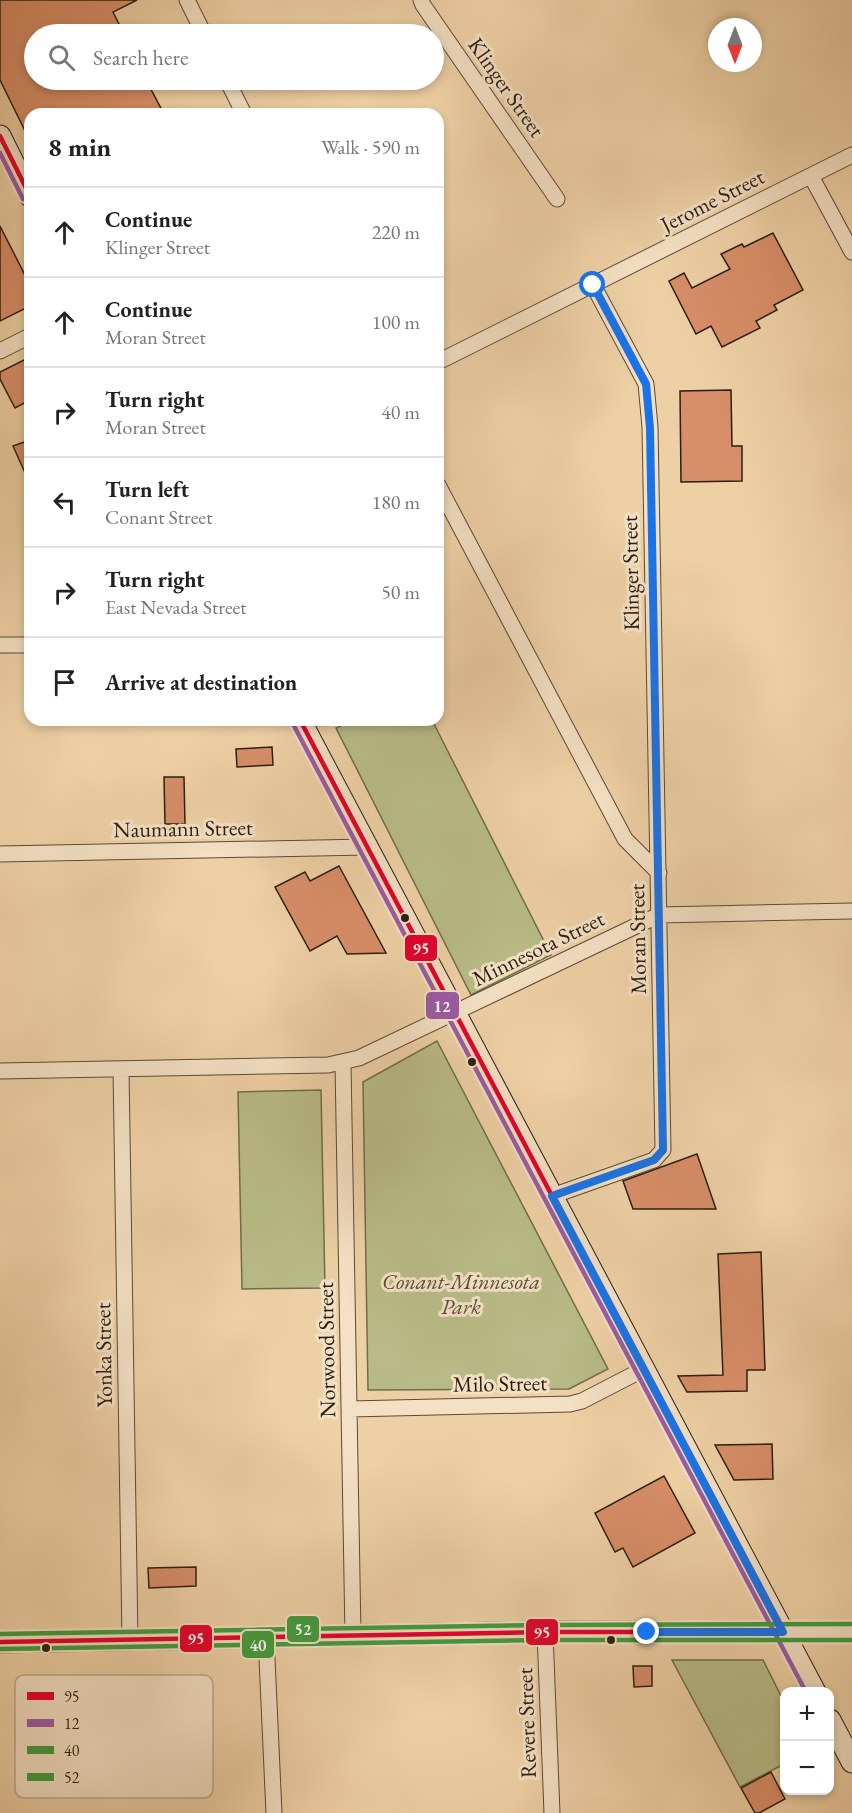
<!DOCTYPE html>
<html lang="en">
<head>
<meta charset="utf-8">
<style>
  body { margin:0; font-family:"EB Garamond",serif; background:#f2f2f2; color:#222 }
  .controls { position:absolute; right:18px; bottom:18px; display:grid; overflow:hidden; border-radius:12px; box-shadow:0 3px 9px #0003 }
  .controls button { width:54px; height:54px; display:grid; place-items:center; padding:0; border:0; border-bottom:2px solid #e0e0e0; background:#fff; color:#222; font:30px sans-serif }
  .compass { position:absolute; left:708px; top:18px; width:54px; height:54px; border-radius:50%; background:#fff; box-shadow:0 3px 9px #0003; rotate:180deg }
  .stop { position:absolute; width:18px; height:18px; margin:-14px; border:4px solid #1a73e8; border-radius:50%; background:#fff }
  .stop.end { background:#1a73e8; border-color:#fff; box-shadow:0 2px 6px #0008 }
  .list { margin:0; padding:0; list-style:none }
  h2 { display:flex; justify-content:space-between; align-items:center; height:78px; margin:0; padding:0 24px; font-size:26px }
  h2 small { font-size:20px; font-weight:400; color:#767676 }
  .list li { display:grid; grid-template-columns:39px 1fr auto; gap:18px; align-items:center; box-sizing:border-box; height:90px; padding:0 24px; border-top:2px solid #e0e0e0 }
  .list b { display:block; font-size:22px; white-space:nowrap }
  .list p { margin:0; font-size:20px; white-space:nowrap; color:#767676 }
  .list em { font-size:20px; font-style:normal; color:#767676 }
  .icon { flex:none; width:33px; height:33px; fill:none; stroke:currentColor; stroke-width:2; stroke-linecap:round; stroke-linejoin:round }
  .map { position:relative; flex:none; width:852px; height:1813px; overflow:hidden }
  .search { position:absolute; background:#fff; box-shadow:0 3px 9px #0003; left:24px; top:24px; width:420px; height:66px; display:flex; align-items:center; gap:15px; box-sizing:border-box; padding:0 21px; border-radius:33px; color:#767676; font-size:22px }
  .panel { position:absolute; background:#fff; box-shadow:0 3px 9px #0003; left:24px; top:108px; width:420px; height:618px; border-radius:18px }
  .map>svg:first-child { display:block }
  .green { fill:#b8bb87; stroke:#716c4c; stroke-width:1.5 }
  .building { fill:#d88e68; stroke:#2a1e12; stroke-width:1.5 }
  .lines { fill:none; stroke-linecap:round; stroke-linejoin:round }
  .street-casing { stroke:#5b4a37; stroke-width:17 }
  .secondary-casing { stroke:#2a1e12; stroke-width:23 }
  .street { stroke:#f4e0c4; stroke-width:15 }
  .secondary { stroke:#f4e0c4; stroke-width:21 }
  .bus-1-casing { stroke:#f4e0c4; stroke-width:9 }
  .bus-2-casing { stroke:#f4e0c4; stroke-width:9 }
  .bus-3-casing { stroke:#f4e0c4; stroke-width:9 }
  .bus-4-casing { stroke:#f4e0c4; stroke-width:9 }
  .bus-1 { stroke:#e4002b; stroke-width:4.5 }
  .bus-2 { stroke:#9b5ba5; stroke-width:4.5 }
  .bus-3 { stroke:#419c3d; stroke-width:4.5 }
  .bus-4 { stroke:#419c3d; stroke-width:4.5 }
  .route { stroke:#1a73e8; stroke-width:8 }
  .bus-dot { fill:#2a1e12; stroke:#f4e0c4; stroke-width:2 }
  .labels { text-anchor:middle; stroke-width:6; stroke-linejoin:round; paint-order:stroke }
  .street-label { font-size:22px; fill:#2a1e12; stroke:#f4e0c4 }
  .park-label { font-size:22px; font-style:italic; fill:#554d35; stroke:#f4e0c4 }
  .key { fill:#f4e0c4; stroke:#b7a68f; stroke-width:1.5 }
  .key-label { font-size:16px; fill:#2a1e12 }
  .line-badge { stroke:#f4e0c4; stroke-width:2 }
  .badge-label { font-size:16px; text-anchor:middle; font-weight:bold; fill:#fff }
</style>
</head>
<body>
<div class="map">
<svg width="852" height="1813" viewBox="0 0 852 1813">
  <rect width="100%" height="100%" fill="#eed0a5"/>
  <filter id="stains"><feTurbulence type="fractalNoise" baseFrequency=".00333" numOctaves="4"/><feColorMatrix values="0 0 0 0 .2 0 0 0 0 .09 0 0 0 0 .02 0 0 0 .5 -.17"/></filter>
  <radialGradient id="worn" r=".72"><stop offset=".6" stop-color="#630" stop-opacity="0"/><stop offset="1" stop-color="#630" stop-opacity=".3"/></radialGradient>
  <path class="green" d="M353 720H432L551 955 471 995 336 728Z
    M437 1041 608 1369 569 1389 368 1390 363 1082Z
    M321 1090 325 1288 242 1289 238 1092Z
    M672 1660H763L784 1702V1764L740 1787Z"/>
  <path class="building" d="M0 0H137L113 12 124 34H34V80H146L164 114H30V141L0 80Z
    M0 226 30 285V306L0 321Z
    M773 233 803 290 774 305 777 310 756 321 760 328 722 347 711 326 696 334 669 281 684 273 692 288 730 269 721 254 742 244 744 247Z
    M30 357V400L15 408 0 379V372Z
    M731 390 732 446H742V481L681 482 680 391Z
    M30 440V484L13 446Z
    M272 747 273 765 237 767 236 749Z
    M164 777H184L185 824H165Z
    M339 866 386 953 347 954 337 936 310 951 275 887 305 872 310 881Z
    M697 1154 716 1209H633L623 1181Z
    M761 1252 765 1370H747V1391L687 1392 678 1376 723 1375 718 1254Z
    M772 1444 773 1479 734 1480 715 1445Z
    M664 1476 695 1533 633 1567 623 1548 615 1552 595 1513Z
    M196 1567V1586L149 1588 148 1568Z
    M633 1666H652V1686L634 1687Z
    M771 1772 785 1799 759 1813H755L741 1788Z"/>
  <g class="lines">
    <g class="street-casing">
      <path id="street" d="M187 0 204 34
        M421 0 423 5 557 199
        M227 80 244 114
        M811 176 852 252
        M0 351 30 336
        M438 362 852 155
        M438 485 625 839 659 873
        M0 645H30
        M0 854 367 847
        M343 1063 353 1636
        M121 1069 130 1640
        M0 1071 328 1065 359 1058 659 915 852 911
        M552 1196 654 1160 663 1150 650 427 646 384 593 285
        M350 1409 570 1404 582 1401 644 1369
        M545 1632 552 1813
        M266 1637 274 1813"/>
    </g>
    <g class="secondary-casing">
      <path id="secondary" d="M0 136 30 196
        M300 720 815 1692
        M0 1642 545 1632H852
        M830 1720 852 1762"/>
    </g>
    <use href="#street" class="street"/>
    <use href="#secondary" class="secondary"/>
    <g class="bus-1-casing">
      <path id="bus-1" d="M0 136 30 196
        M300 720 783 1632
        M0 1642 545 1632H783"/>
    </g>
    <g class="bus-2-casing">
      <path id="bus-2" d="M0 153 23 199
        M293 724 806 1692"/>
    </g>
    <g class="bus-3-casing">
      <path id="bus-3" d="M0 1649 545 1640H852"/>
    </g>
    <g class="bus-4-casing">
      <path id="bus-4" d="M0 1634 545 1625 852 1624"/>
    </g>
    <use href="#bus-1" class="bus-1"/>
    <use href="#bus-2" class="bus-2"/>
    <use href="#bus-3" class="bus-3"/>
    <use href="#bus-4" class="bus-4"/>
  </g>
  <g class="lines">
    <path class="route" d="M593 285 646 384 650 428 663 1150 654 1160 552 1196 783 1632H647"/>
  </g>
  <g class="bus-dot">
    <circle cx="405" cy="918" r="5"/>
    <circle cx="472" cy="1062" r="5"/>
    <circle cx="611" cy="1640" r="5"/>
    <circle cx="46" cy="1648" r="5"/>
  </g>
  <g class="labels">
    <g class="street-label">
      <text transform="translate(507 87) rotate(55)" y="8">Klinger Street</text>
      <text transform="translate(712 200) rotate(-27)" y="8">Jerome Street</text>
      <text transform="translate(630 573) rotate(-91)" y="8">Klinger Street</text>
      <text transform="translate(183 828) rotate(-1)" y="8">Naumann Street</text>
      <text transform="translate(637 939) rotate(-91)" y="8">Moran Street</text>
      <text transform="translate(538 948) rotate(-26)" y="8">Minnesota Street</text>
      <text transform="translate(326 1350) rotate(-91)" y="8">Norwood Street</text>
      <text transform="translate(103 1355) rotate(-91)" y="8">Yonka Street</text>
      <text transform="translate(500 1383) rotate(-1)" y="8">Milo Street</text>
      <text transform="translate(526 1723) rotate(-92)" y="8">Revere Street</text>
    </g>
    <g class="park-label">
      <text x="461" y="1289">Conant-Minnesota<tspan x="461" dy="25">Park</tspan></text>
    </g>
  </g>
  <rect x="15" y="1675" width="198" height="123" rx="9" class="key"/>
  <rect x="27" y="1692" width="27" height="8" fill="#e4002b"/>
  <rect x="27" y="1719" width="27" height="8" fill="#9b5ba5"/>
  <rect x="27" y="1746" width="27" height="8" fill="#419c3d"/>
  <rect x="27" y="1773" width="27" height="8" fill="#419c3d"/>
  <g class="key-label">
    <text x="64" y="1702">95</text>
    <text x="64" y="1729">12</text>
    <text x="64" y="1756">40</text>
    <text x="64" y="1783">52</text>
  </g>
  <g class="line-badge">
    <rect x="404" y="934" width="34" height="28" rx="6" fill="#e4002b"/>
    <rect x="425" y="991" width="35" height="29" rx="6" fill="#9b5ba5"/>
    <rect x="286" y="1615" width="34" height="28" rx="6" fill="#419c3d"/>
    <rect x="525" y="1618" width="34" height="28" rx="6" fill="#e4002b"/>
    <rect x="179" y="1624" width="34" height="29" rx="6" fill="#e4002b"/>
    <rect x="241" y="1630" width="34" height="29" rx="6" fill="#419c3d"/>
  </g>
  <g class="badge-label">
    <text x="421" y="954">95</text>
    <text x="442" y="1012">12</text>
    <text x="303" y="1635">52</text>
    <text x="542" y="1638">95</text>
    <text x="196" y="1644">95</text>
    <text x="258" y="1651">40</text>
  </g>
  <rect width="100%" height="100%" filter="url(#stains)"/>
  <rect width="100%" height="100%" fill="url(#worn)"/>
</svg>
<div class="controls">
<button>+</button>
<button>−</button>
</div>
<svg class="compass" viewBox="-18 -18 36 36"><path d="M0-13l5 13h-10z" fill="#e53935"/><path d="M0 13l5-13h-10z" fill="#767676"/></svg>
<div class="stop" style="left:593px;top:285px"></div>
<div class="stop end" style="left:647px;top:1632px"></div>
<div class="search"><svg class="icon" aria-label="search" viewBox="0 0 24 24"><circle cx="10" cy="10" r="6"/><path d="M15 15l6 6"/></svg>Search here</div>
<section class="panel">
<h2>8 min<small>Walk · 590 m</small></h2>
<ul class="list">
<li><svg class="icon" aria-label="ahead" viewBox="0 0 24 24"><path d="M12 20V5M6 11l6-6 6 6"/></svg><div><b>Continue</b><p>Klinger Street</p></div><em>220 m</em></li>
<li><svg class="icon" aria-label="ahead" viewBox="0 0 24 24"><path d="M12 20V5M6 11l6-6 6 6"/></svg><div><b>Continue</b><p>Moran Street</p></div><em>100 m</em></li>
<li><svg class="icon" aria-label="right" viewBox="0 0 24 24"><path d="M7 20v-9h11M14 6l5 5-5 5"/></svg><div><b>Turn right</b><p>Moran Street</p></div><em>40 m</em></li>
<li><svg class="icon" aria-label="left" viewBox="0 0 24 24"><path d="M17 20v-9H6M10 6l-5 5 5 5"/></svg><div><b>Turn left</b><p>Conant Street</p></div><em>180 m</em></li>
<li><svg class="icon" aria-label="right" viewBox="0 0 24 24"><path d="M7 20v-9h11M14 6l5 5-5 5"/></svg><div><b>Turn right</b><p>East Nevada Street</p></div><em>50 m</em></li>
<li><svg class="icon" aria-label="arrive" viewBox="0 0 24 24"><path d="M6 21V4h12l-3 4 3 4H6"/></svg><div><b>Arrive at destination</b></div></li>
</ul>
</section>
</div>
</body>
</html>
